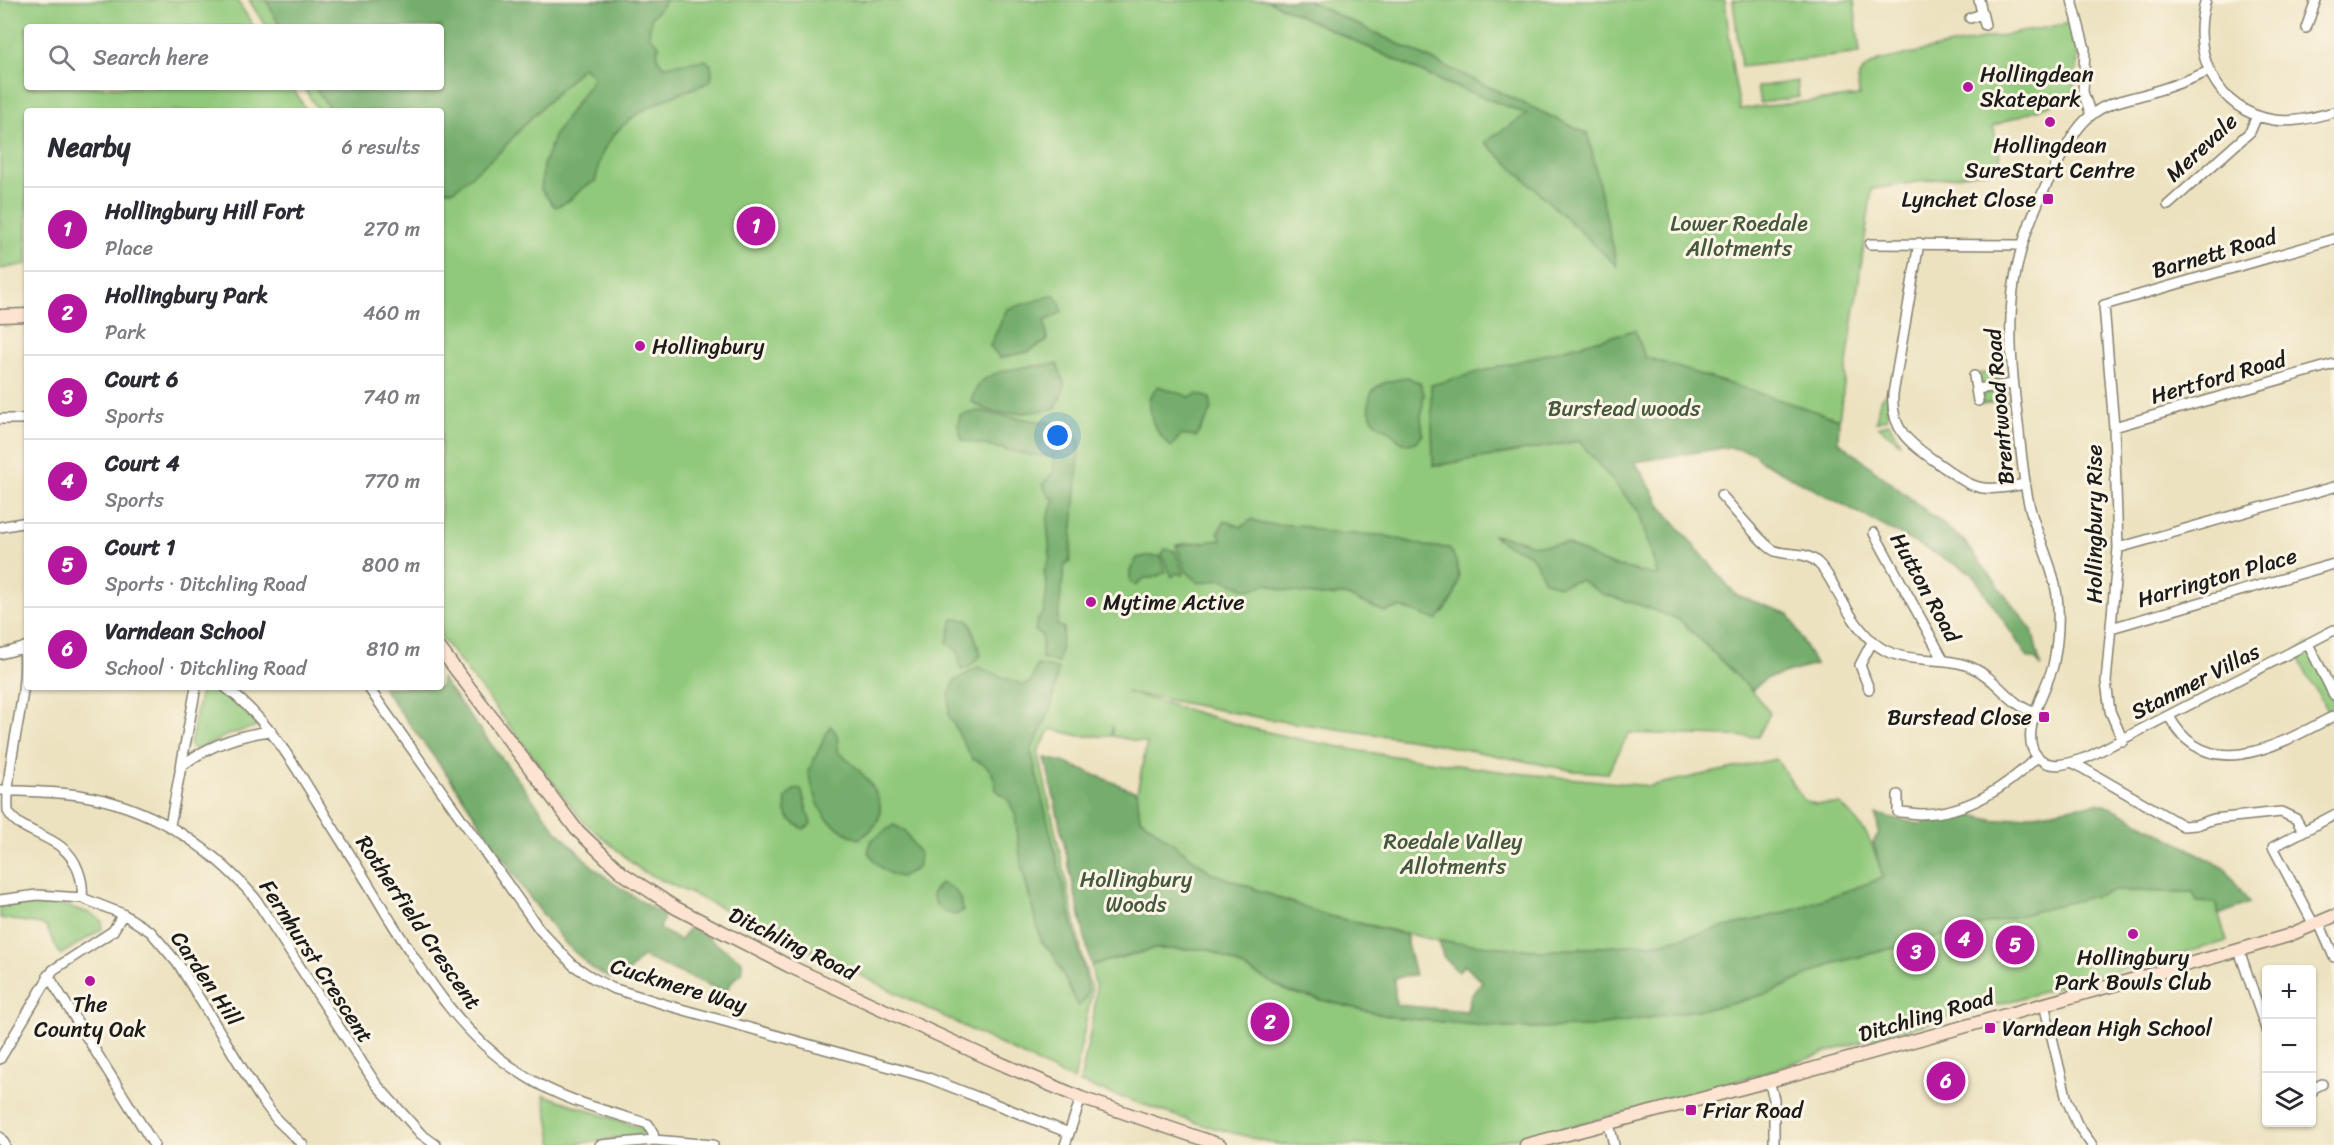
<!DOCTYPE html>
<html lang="en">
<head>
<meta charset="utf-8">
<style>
  body { margin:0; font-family:Sriracha,sans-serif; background:#f7f7f7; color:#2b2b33 }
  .controls { position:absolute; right:18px; bottom:18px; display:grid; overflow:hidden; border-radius:6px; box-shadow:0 2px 4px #0004 }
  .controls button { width:54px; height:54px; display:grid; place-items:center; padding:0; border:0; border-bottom:2px solid #e1e1e2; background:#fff; color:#2b2b33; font:30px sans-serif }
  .you { position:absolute; left:1058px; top:436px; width:21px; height:21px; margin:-15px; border:4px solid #fff; border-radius:50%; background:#1a73e8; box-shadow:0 0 0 9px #1a73e833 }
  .badge { display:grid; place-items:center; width:39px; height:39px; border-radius:50%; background:#b5179e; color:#fff; font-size:20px; font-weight:700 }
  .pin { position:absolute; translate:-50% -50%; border:3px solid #fff; box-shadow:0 2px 6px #0006 }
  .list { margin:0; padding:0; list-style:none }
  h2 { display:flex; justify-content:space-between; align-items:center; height:78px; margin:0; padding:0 24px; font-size:26px }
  h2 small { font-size:20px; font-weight:400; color:#7c7c81 }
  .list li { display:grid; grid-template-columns:39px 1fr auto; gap:18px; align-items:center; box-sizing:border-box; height:84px; padding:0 24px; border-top:2px solid #e1e1e2 }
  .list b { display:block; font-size:22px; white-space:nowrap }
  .list p { margin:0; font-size:20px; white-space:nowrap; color:#7c7c81 }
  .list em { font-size:20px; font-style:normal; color:#7c7c81 }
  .icon { flex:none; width:33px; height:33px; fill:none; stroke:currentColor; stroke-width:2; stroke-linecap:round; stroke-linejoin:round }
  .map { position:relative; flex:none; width:2334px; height:1145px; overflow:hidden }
  .search { position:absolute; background:#fff; box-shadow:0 2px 4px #0004; left:24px; top:24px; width:420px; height:66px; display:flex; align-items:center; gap:15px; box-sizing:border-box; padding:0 21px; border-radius:6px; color:#7c7c81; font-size:22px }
  .panel { position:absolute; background:#fff; box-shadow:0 2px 4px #0004; left:24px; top:108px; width:420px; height:582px; border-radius:6px }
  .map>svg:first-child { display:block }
  .green { fill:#91c97c; stroke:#56724c; stroke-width:1.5 }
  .forest { fill:#74ad6c; stroke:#486444; stroke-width:1.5 }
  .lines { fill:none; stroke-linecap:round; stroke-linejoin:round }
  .street-casing { stroke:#847f6e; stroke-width:12 }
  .secondary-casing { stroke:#847f6e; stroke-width:15 }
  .street { stroke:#fff; stroke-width:9 }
  .secondary { stroke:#fde4d1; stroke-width:12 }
  .poi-dot { fill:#b5179e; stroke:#fcf5e5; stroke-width:2 }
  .labels { text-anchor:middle; stroke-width:6; stroke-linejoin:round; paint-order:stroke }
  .poi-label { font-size:22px; fill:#1c1c1c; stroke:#fcf5e5; text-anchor:start }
  .street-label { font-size:22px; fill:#1c1c1c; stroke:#fcf5e5 }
  .park-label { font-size:22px; fill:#45593e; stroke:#fcf5e5 }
</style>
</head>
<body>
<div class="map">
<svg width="2334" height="1145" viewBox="0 0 2334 1145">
  <rect width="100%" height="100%" fill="#fcf5e5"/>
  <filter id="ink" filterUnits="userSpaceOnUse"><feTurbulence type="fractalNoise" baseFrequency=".0167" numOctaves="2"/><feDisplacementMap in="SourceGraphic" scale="12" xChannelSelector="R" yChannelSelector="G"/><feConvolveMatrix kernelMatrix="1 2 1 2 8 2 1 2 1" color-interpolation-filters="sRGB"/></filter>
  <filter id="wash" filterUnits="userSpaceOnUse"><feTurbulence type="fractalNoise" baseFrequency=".008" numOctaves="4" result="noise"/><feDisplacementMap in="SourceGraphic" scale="24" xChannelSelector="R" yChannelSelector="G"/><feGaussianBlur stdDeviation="1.35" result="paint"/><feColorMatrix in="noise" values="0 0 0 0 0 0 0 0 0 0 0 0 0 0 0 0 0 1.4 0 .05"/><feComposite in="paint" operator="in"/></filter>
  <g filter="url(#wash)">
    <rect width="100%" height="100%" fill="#ece2c0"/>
    <path class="green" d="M0 0H237L254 27H27V87H292L307 111H27V264L0 269Z
      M249 0H1267L1443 82 1528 114 1485 142 1588 134 1306 0H1725L1733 72 1740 109 1859 96 1858 81 1860 74 1866 68 1878 61 1941 47 2070 23C2083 42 2076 74 2074 96L1993 126 2003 169 1872 189 1839 419 1645 357 1434 466 1579 441 1639 512 1658 577 1680 620 1752 691 1770 713 1758 737 1629 733 1608 773 1575 771 1422 741 1267 719 1126 692 1250 728 1308 741 1366 752 1506 772 1649 786 1776 759 1804 800 1815 804H1840C1869 832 1872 840 1883 878L1784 913 1659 943 1542 951 1439 941 1325 915 1212 873 1140 818 1137 792 1147 743 1112 736V726L1111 736H1080L1051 729 1038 751 1084 964 1092 991 1074 1081 769 930 642 871 582 820 441 637V111H319L303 87H441V27H266Z
      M1733 0H1854L1860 53 1741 67Z
      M1797 81 1799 97 1760 103 1757 87Z
      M2004 371 2005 379 2003 381 1984 385 1979 379 1978 374Z
      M1888 388V418L1876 422 1879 404Z
      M2001 390 2007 392 2008 401 1981 404 1983 394Z
      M1889 423 1901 444 1879 427Z
      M2308 644 2334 695V716L2331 718 2295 652Z
      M204 687C225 687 241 708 255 721L257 726 225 736 200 749H192L190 745 201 690Z
      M2114 891 2193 892 2215 903 2227 941 1854 1044 1703 1092 1568 1127 1480 1145H1280L1203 1125 1080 1083 1094 1013 1096 989 1091 965 1154 949H1209L1289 992 1392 1017 1507 1028 1591 1027 1727 1005 1772 992 1831 964Z
      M28 902C45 902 92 908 102 922V929L60 955 47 928 41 924 0 918V906Z
      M544 1095 646 1130 644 1134 568 1145H553Z"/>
    <path class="forest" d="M266 0H667L651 18 649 36 659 45C656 56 656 59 664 66L705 60 711 65 712 73 711 80 705 84C667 98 624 112 604 150 599 159 598 172 595 182 577 187 576 201 555 207L541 190 543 166 555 134 594 77 583 67 525 124 501 151 454 190H441V111H331L315 87H441V27H280Z
      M1267 0H1306L1588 134 1617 266 1485 142 1527 114 1443 82Z
      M1054 295 1061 305 1062 312 1045 321 1047 341 1028 352 1000 358 990 346 1007 309Z
      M1635 330 1645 357 1839 419 1838 441 1964 541 2032 630 2041 667 2035 658H2028L1972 573 1759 460 1754 453 1729 447 1635 462 1663 509 1736 595 1789 614 1815 665 1765 679 1752 691 1680 620 1637 604 1602 594 1581 580 1558 586 1543 580C1532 539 1515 558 1493 535L1515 539 1533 545 1567 544 1605 563 1658 576 1639 512 1579 441 1433 466 1431 385Z
      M1057 364 1065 385 1056 408C1032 413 989 420 971 400 974 395 976 388 980 383 996 367 1036 366 1057 364Z
      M1407 377 1420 383 1424 394 1421 417 1423 434C1418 445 1404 447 1396 438 1395 438 1391 432 1390 431 1386 429 1382 428 1378 425 1366 414 1365 393 1380 385 1388 381 1399 380 1407 377Z
      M1158 386 1190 397 1197 394 1210 398 1212 410 1196 437 1181 435 1171 447C1153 429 1151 423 1149 398Z
      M978 411 1066 426 1080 442 1070 561 1065 564 1057 625 1064 628 1058 663 1042 658V635L1035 631 1037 620 1044 612 1047 587 1044 571 1050 557 1047 521 1054 499 1048 496 1043 484 1054 471 1053 456 1029 455 962 440 958 426 960 415Z
      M1252 519 1262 524 1300 525 1330 533 1383 535 1426 546 1449 548C1468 575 1457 599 1436 620L1400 607 1385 612 1345 595 1320 596 1282 590 1268 584 1249 590 1222 579 1199 583 1186 571 1176 545 1222 540 1218 532 1225 521 1241 527Z
      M1165 549 1175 551 1184 574 1182 575 1176 573 1172 577 1162 555Z
      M1146 556H1160L1166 572 1153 578H1145L1136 586 1130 581V571L1137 558Z
      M953 619 969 620 981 655 969 667 961 670 958 652 947 643Z
      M1037 665 1058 669 1051 709 1031 751 1088 990 1085 1000 1078 1006 1053 954 1041 941 1021 864 1015 814 1008 799 996 790C995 772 989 765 972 759L949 715V696L954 681 978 667 1023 685 1031 682Z
      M441 678 556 830 590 864 613 883 664 916 660 929 680 941 690 926 742 961V973L734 979 725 992 643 957 637 962 622 979 609 978 593 969 566 944 524 890 454 784 382 687H441Z
      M830 726C839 733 838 740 837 751 866 774 905 812 859 839 819 821 820 811 808 772Z
      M1045 758 1063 762 1137 792 1140 818 1212 873 1325 915 1407 935V944L1415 975 1394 978 1396 1005 1467 1011 1471 996 1482 981 1464 965 1458 972 1443 956 1439 941 1542 951 1659 943 1784 913 1883 878 1873 842 1879 833 1876 814 1919 824 1962 813 1995 821 2097 803 2115 809 2225 868 2249 903 2219 915 2215 903 2197 902 2193 892 2114 891 1831 964 1772 992 1727 1005 1591 1027 1507 1028 1392 1017 1289 992 1209 949H1154L1091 965Z
      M801 789 811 824 804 829C787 820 784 815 786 797L794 790Z
      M894 825 905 831 920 855 918 868 901 877C885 874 878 866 868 852L872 840Z
      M940 883C955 887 961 895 963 911L955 915C941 912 935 907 932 893Z"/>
  </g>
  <g filter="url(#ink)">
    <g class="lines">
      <g class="street-casing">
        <path id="street" d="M1979 0 1985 25
          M2072 0 2085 49 2083 92 2091 115
          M2206 0C2189 52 2217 112 2274 120 2295 123 2314 117 2334 112
          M1970 18 1982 14
          M2306 28 2316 0
          M2209 71C2189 80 2170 87 2149 93 2130 99 2110 101 2094 113 2075 126 2066 149 2055 168 2005 262 2005 319 2018 423 2021 450 2023 477 2029 504 2037 539 2057 571 2058 608 2059 628 2057 647 2053 666 2046 691 2018 734 2037 756 2050 772 2072 762 2088 757L2334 630
          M2168 205 2250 132 2257 116
          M1919 243 1893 394C1890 433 1914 446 1942 466 1955 475 1968 486 1983 488 1997 490 2011 486 2025 484
          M1870 244 2021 245
          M1974 376 1978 401
          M1976 389 2013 384
          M0 419H27
          M2114 427 2334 364
          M1721 495C1732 506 1763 546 1775 551 1790 556 1806 551 1818 563 1826 570 1831 581 1836 590 1846 608 1857 628 1873 642 1902 668 1941 653 1973 668 1998 679 2009 705 2036 713
          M0 527 27 522
          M1874 533 1944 661
          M2118 548 2334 487
          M2111 628 2334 564
          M2308 644 2334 695
          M24 647C29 703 5 756 8 811 20 836 65 833 78 870 82 880 83 889 82 898
          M0 654 27 647
          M225 687C270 721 296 767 325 815 345 847 366 879 385 912 424 974 461 1037 525 1076 562 1100 607 1111 648 1124L653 1133 654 1140
          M368 687 540 930 573 965 593 978 612 988 670 1006 926 1077 1069 1133
          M1869 689 1860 665 1872 642
          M2169 716C2207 788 2282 743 2334 716
          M2123 741 2110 711 2106 682 2118 548 2114 427 2104 305 2334 239
          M2072 762 2183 826 2196 825 2214 819 2281 812 2296 819 2303 831
          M180 767C207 746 237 735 271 731
          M0 790C26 792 53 791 79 795 150 806 208 844 255 898L376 1084 421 1134 436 1145
          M1898 795V812C1906 812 1914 814 1921 814 1968 813 2005 788 2037 757
          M170 825 196 687
          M0 900 37 895 82 898 123 914 151 932 179 965 259 1096 277 1120 303 1145
          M2319 923 2334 957
          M2314 925 2273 847 2334 815
          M2239 950 2266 1029
          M48 975 154 1145
          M2044 1004 2067 1100 2077 1124 2092 1145
          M0 1059 53 970 113 931 123 914
          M1769 1081 1774 1099V1145
          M2312 1092 2314 1088 2322 1084
          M1609 1124 1614 1145
          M0 1137 5 1145
          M600 1145 654 1140 713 1145
          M1065 1145 1081 1098"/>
      </g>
      <g class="secondary-casing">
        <path id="secondary" d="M0 316 27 315
          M441 650 576 829 622 873 676 908 789 966 988 1058 1081 1098 1220 1145
          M1526 1145 1769 1081 2239 950 2287 936 2334 916"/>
      </g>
      <use href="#street" class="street"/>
      <use href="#secondary" class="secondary"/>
    </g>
  </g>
  <g class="poi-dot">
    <circle cx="1968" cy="87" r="6"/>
    <circle cx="2050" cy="122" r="6"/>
    <rect x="2042" y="193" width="12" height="12" rx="3"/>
    <circle cx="640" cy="346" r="6"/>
    <circle cx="1091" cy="602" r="6"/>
    <rect x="2038" y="711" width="12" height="12" rx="3"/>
    <circle cx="2133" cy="934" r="6"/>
    <circle cx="90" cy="981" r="6"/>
    <rect x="1984" y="1022" width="12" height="12" rx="3"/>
    <rect x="1685" y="1104" width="12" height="12" rx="3"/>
  </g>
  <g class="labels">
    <g class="poi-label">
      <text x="1980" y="82">Hollingdean<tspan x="1980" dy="25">Skatepark</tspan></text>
      <text x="2050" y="153" text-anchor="middle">Hollingdean<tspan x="2050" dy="25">SureStart Centre</tspan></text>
      <text x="2036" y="207" text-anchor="end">Lynchet Close</text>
      <text x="652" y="354">Hollingbury</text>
      <text x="1103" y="610">Mytime Active</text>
      <text x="2032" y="725" text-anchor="end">Burstead Close</text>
      <text x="2133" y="965" text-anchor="middle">Hollingbury<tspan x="2133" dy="25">Park Bowls Club</tspan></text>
      <text x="90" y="1012" text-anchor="middle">The<tspan x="90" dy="25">County Oak</tspan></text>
      <text x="2002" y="1036">Varndean High School</text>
      <text x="1703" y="1118">Friar Road</text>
    </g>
    <g class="street-label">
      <text transform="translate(2201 147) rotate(-43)" y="8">Merevale</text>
      <text transform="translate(2214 253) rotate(-16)" y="8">Barnett Road</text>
      <text transform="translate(2218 377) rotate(-16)" y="8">Hertford Road</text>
      <text transform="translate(1999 407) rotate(-95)" y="8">Brentwood Road</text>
      <text transform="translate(2094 524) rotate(-90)" y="8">Hollingbury Rise</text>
      <text transform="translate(2217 577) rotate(-16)" y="8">Harrington Place</text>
      <text transform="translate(1926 587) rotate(61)" y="8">Hutton Road</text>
      <text transform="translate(2195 681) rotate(-27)" y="8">Stanmer Villas</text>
      <text transform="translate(419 922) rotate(56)" y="8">Rotherfield Crescent</text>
      <text transform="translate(793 943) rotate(26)" y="8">Ditchling Road</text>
      <text transform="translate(317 961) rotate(57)" y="8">Fernhurst Crescent</text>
      <text transform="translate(207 978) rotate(56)" y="8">Carden Hill</text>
      <text transform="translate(679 985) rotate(17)" y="8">Cuckmere Way</text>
      <text transform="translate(1926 1015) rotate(-16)" y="8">Ditchling Road</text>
    </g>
    <g class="park-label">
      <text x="1739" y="231">Lower Roedale<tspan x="1739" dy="25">Allotments</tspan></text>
      <text x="1624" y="416">Burstead woods</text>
      <text x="1453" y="849">Roedale Valley<tspan x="1453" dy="25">Allotments</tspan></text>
      <text x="1136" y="887">Hollingbury<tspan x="1136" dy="25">Woods</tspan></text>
    </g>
  </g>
</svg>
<div class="controls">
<button>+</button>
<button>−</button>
<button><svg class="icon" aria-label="layers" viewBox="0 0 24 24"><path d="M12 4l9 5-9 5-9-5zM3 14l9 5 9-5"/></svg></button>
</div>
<div class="you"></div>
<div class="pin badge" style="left:756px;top:226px">1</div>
<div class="pin badge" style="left:1270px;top:1022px">2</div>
<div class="pin badge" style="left:1916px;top:952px">3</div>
<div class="pin badge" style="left:1964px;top:939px">4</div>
<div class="pin badge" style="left:2015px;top:945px">5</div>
<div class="pin badge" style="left:1946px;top:1081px">6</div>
<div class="search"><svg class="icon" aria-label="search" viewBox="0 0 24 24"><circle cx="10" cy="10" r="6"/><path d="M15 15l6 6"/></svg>Search here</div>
<section class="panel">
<h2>Nearby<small>6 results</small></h2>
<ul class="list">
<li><span class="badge">1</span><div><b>Hollingbury Hill Fort</b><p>Place</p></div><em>270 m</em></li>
<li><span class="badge">2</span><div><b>Hollingbury Park</b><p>Park</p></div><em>460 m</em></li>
<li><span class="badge">3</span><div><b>Court 6</b><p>Sports</p></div><em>740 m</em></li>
<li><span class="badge">4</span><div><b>Court 4</b><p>Sports</p></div><em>770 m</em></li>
<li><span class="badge">5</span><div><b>Court 1</b><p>Sports · Ditchling Road</p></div><em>800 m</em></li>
<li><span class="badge">6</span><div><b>Varndean School</b><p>School · Ditchling Road</p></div><em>810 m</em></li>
</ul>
</section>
</div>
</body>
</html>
